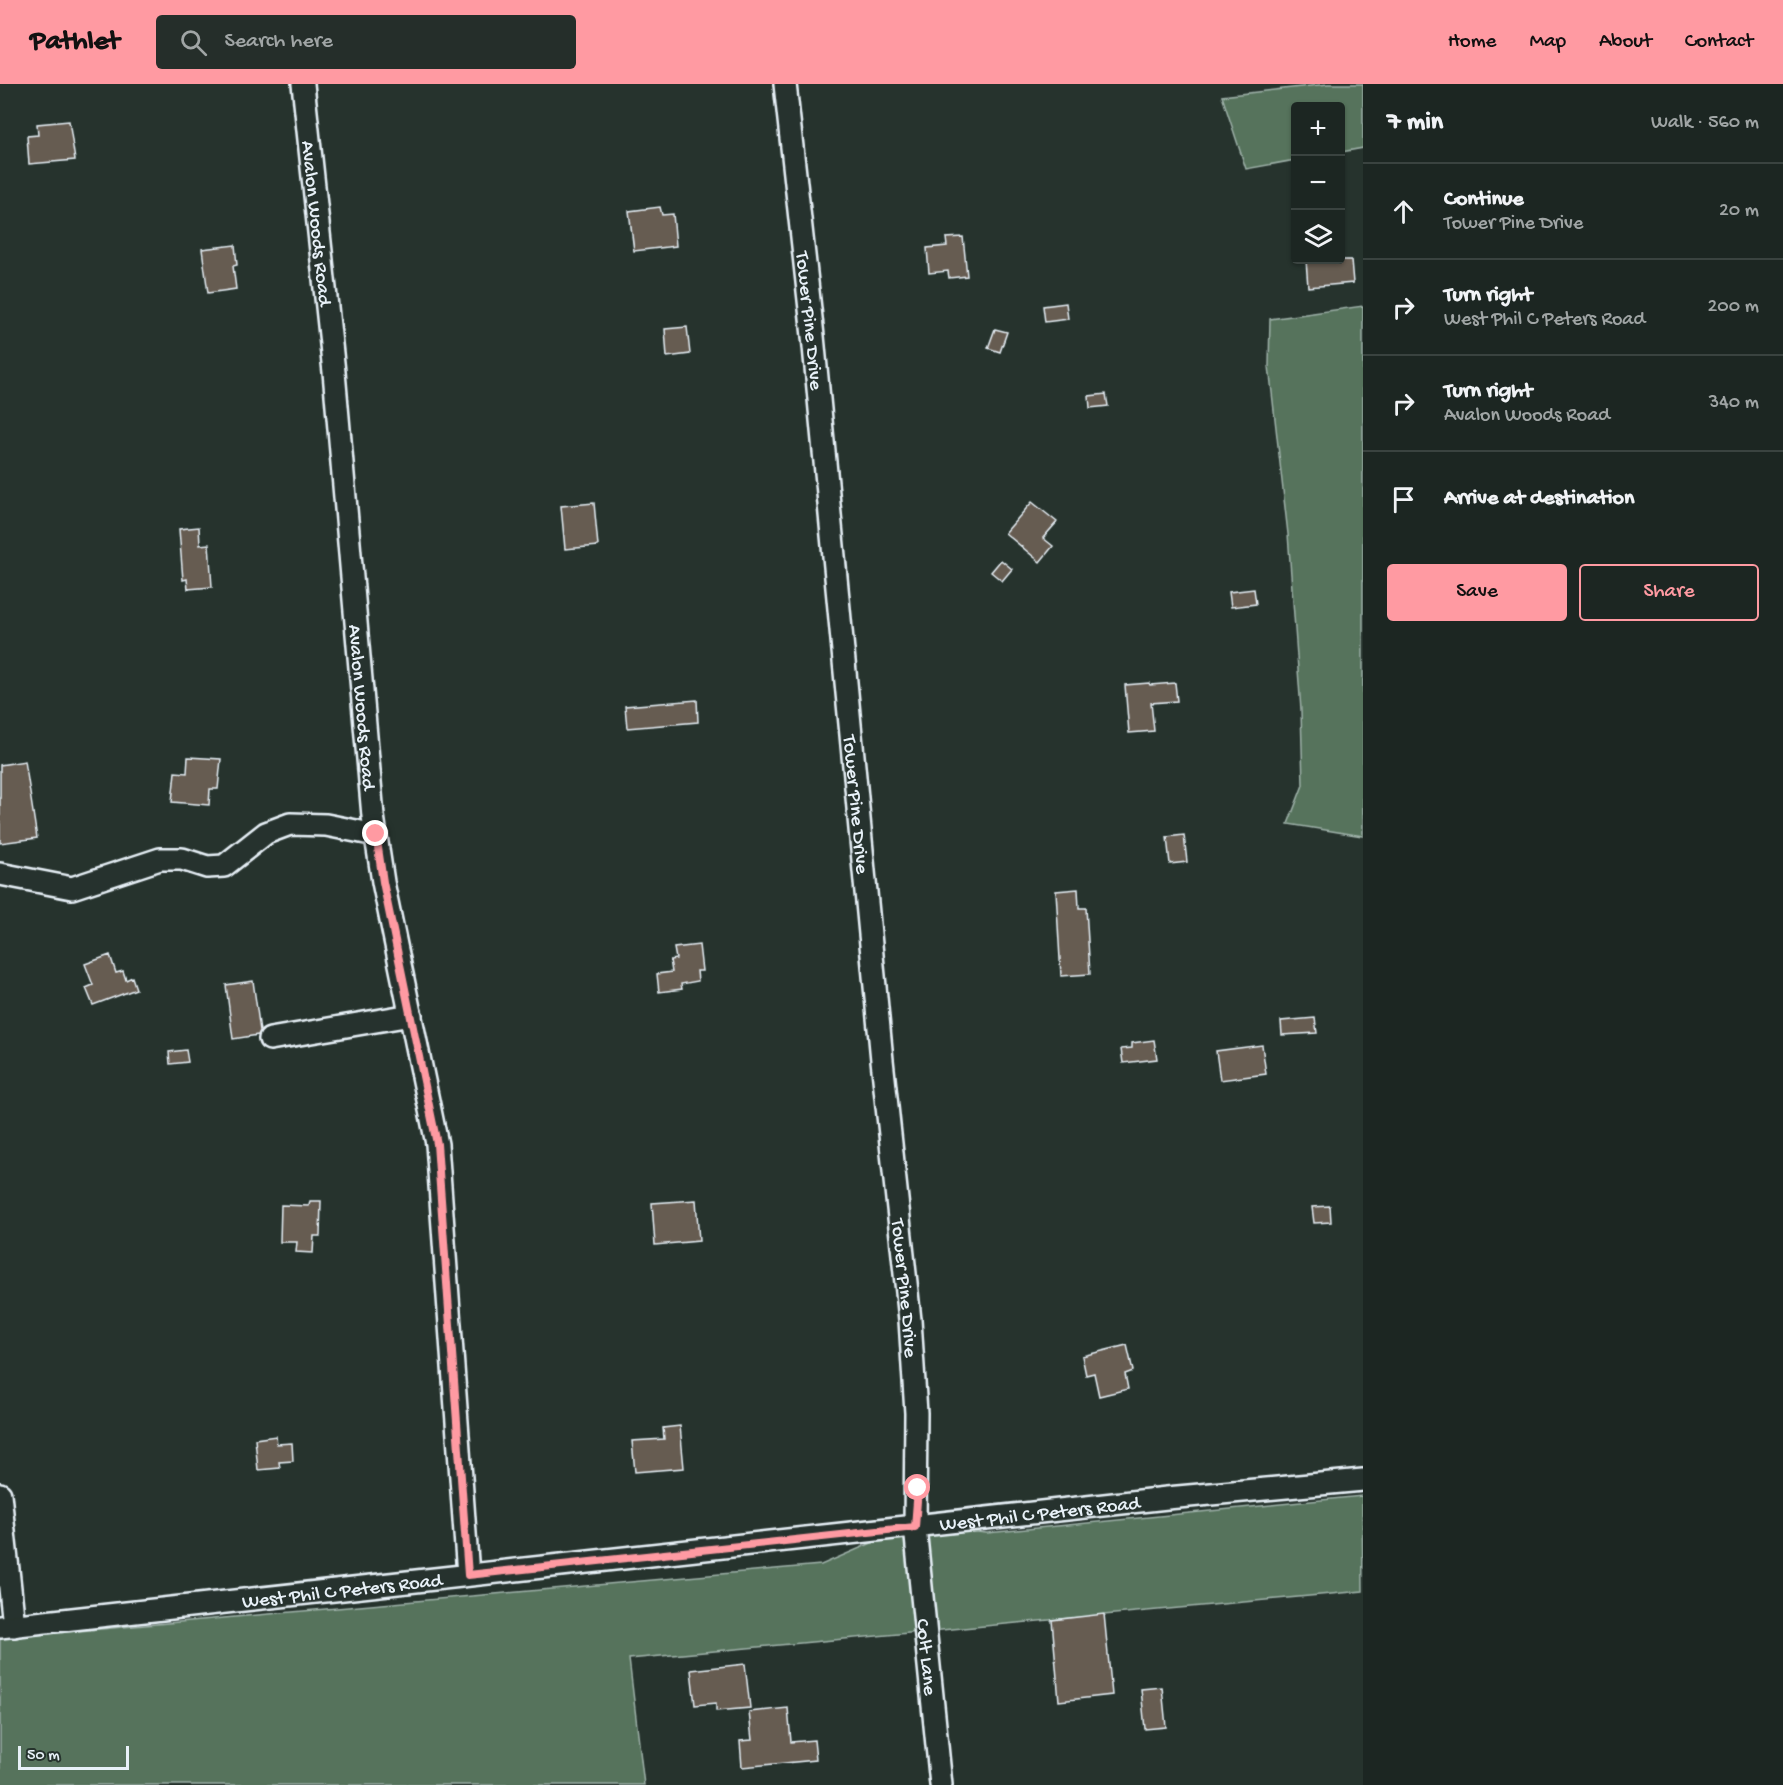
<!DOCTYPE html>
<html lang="en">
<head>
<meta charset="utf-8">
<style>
  body { margin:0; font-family:"Gochi Hand",sans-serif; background:#252e2a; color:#f1f3f6 }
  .controls { position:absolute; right:18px; top:18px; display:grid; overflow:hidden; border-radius:6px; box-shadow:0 2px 4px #0004 }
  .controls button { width:54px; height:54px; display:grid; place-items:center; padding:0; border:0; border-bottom:2px solid #3a4340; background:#1c2622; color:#f1f3f6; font:30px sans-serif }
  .scale { position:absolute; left:18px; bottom:15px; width:111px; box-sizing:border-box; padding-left:6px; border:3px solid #e8f1f8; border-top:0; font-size:16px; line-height:21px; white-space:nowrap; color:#e8f1f8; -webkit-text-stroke:4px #26332d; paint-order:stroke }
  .stop { position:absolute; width:18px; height:18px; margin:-14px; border:4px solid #ff9aa2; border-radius:50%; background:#fff }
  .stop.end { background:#ff9aa2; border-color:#fff; box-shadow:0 2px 6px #0008 }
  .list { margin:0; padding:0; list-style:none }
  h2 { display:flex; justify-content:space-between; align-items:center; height:78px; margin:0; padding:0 24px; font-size:26px }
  h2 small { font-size:20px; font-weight:400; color:#a0a5a5 }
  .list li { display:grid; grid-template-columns:39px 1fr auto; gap:18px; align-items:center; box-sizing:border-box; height:96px; padding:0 24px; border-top:2px solid #3a4340 }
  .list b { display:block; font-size:22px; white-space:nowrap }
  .list p { margin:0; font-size:20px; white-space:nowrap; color:#a0a5a5 }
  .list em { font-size:20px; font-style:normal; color:#a0a5a5 }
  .actions { display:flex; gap:12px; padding:18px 24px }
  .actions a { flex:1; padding:14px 0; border:2px solid #ff9aa2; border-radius:6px; text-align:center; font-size:21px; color:#ff9aa2 }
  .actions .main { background:#ff9aa2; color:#111 }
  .icon { flex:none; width:33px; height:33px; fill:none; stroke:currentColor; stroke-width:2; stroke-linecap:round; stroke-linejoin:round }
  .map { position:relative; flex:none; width:1363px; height:1701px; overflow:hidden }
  header { display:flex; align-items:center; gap:36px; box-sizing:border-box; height:84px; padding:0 30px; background:#ff9aa2; color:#111 }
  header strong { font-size:28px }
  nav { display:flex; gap:33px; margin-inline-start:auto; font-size:21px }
  .search { width:420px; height:54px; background:#252e2a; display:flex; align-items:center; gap:15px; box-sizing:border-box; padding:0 21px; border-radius:6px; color:#a0a5a5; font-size:22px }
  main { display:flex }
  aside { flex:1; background:#1c2622 }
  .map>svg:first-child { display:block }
  .green { fill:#56735c; stroke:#9fb2aa; stroke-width:1.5 }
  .building { fill:#665c51; stroke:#e8f1f8; stroke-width:1.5 }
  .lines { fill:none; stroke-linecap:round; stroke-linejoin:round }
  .minor-casing { stroke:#e8f1f8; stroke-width:26 }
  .minor { stroke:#26332d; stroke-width:21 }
  .route { stroke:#ff9aa2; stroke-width:8 }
  .labels { text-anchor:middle; stroke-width:6; stroke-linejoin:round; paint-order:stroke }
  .street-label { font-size:20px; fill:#e8f1f8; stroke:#26332d }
</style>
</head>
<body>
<header>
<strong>Pathlet</strong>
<div class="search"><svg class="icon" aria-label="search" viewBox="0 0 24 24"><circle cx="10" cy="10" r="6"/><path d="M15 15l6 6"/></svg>Search here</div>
<nav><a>Home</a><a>Map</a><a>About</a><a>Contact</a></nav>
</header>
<main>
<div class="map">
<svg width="1363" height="1701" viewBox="0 0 1363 1701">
  <rect width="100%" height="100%" fill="#26332d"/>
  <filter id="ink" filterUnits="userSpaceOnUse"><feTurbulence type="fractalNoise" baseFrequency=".0167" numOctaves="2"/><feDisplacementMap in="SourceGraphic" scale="12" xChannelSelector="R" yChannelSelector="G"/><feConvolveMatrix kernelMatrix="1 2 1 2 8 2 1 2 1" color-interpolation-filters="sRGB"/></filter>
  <g filter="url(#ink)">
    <path class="green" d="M1328 0H1363V64L1341 68 1340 22H1296L1295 76 1246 85 1222 12Z
      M1363 222V752L1288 740 1303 701 1301 626 1288 450 1269 282 1270 235Z
      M1362 1412 1363 1507 629 1575 644 1701H0V1554L821 1481 881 1455 923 1443 987 1449Z"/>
    <path class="building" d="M69 37 75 76 29 80 27 52 38 51 37 40Z
      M660 123 662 131 673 130 676 162 634 167 629 127Z
      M963 153 967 192 949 194 948 187 929 189 927 164 947 162 946 154Z
      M235 161 237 181 233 182 236 205 208 209 202 165Z
      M1306 176H1351L1353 199 1308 203Z
      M1066 219 1068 235 1045 238 1043 222Z
      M687 243 690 270 667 273 665 245Z
      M995 245 1007 248 1000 268 988 264Z
      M1106 310 1108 322 1090 324 1089 312Z
      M1032 418 1057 438 1043 454 1053 462 1040 478 1005 449Z
      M594 419 598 462 565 465 561 422Z
      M199 443 200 461 209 460 212 503 188 505 187 495 183 496 179 445Z
      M1001 476 1012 485 1002 497 991 488Z
      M1254 505 1256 520 1231 523 1229 508Z
      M1149 599 1150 601 1175 599 1177 617 1151 619 1154 647 1129 649 1125 601Z
      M697 616 698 638 627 644 625 622Z
      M188 673 221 675 218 705H210L209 721 172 718 175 688 187 689Z
      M25 677 37 754 0 759V681Z
      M1184 751 1187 778 1170 780 1167 753Z
      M1078 805 1079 824H1086L1090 890 1061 892 1056 807Z
      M699 861 702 887H697L698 897 681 900 682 905 659 908 657 890 672 888 670 876 676 875 674 864Z
      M110 871 116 889 123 887 126 896 132 893 136 905 93 921 86 904 93 901 85 880Z
      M253 897 260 947 258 951 233 955 226 901Z
      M1315 934 1317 949 1282 951 1281 937Z
      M1154 956 1157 975 1123 979 1121 965 1132 964V959Z
      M1262 961 1266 990 1220 996 1216 967Z
      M186 966 188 978 170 980 169 968Z
      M696 1116 699 1157 655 1161 652 1119Z
      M310 1117H321L320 1152H314L313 1169 296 1168 297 1158H280L281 1121 309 1122Z
      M1330 1122 1331 1138 1314 1139 1312 1123Z
      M1127 1261 1133 1287 1125 1290 1128 1305 1099 1312 1094 1289 1086 1291 1082 1272Z
      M680 1342 684 1384 635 1388 632 1357 664 1355 663 1344Z
      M276 1352 277 1360 292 1359 293 1377 279 1378 280 1384 258 1386 255 1355Z
      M1104 1530 1112 1611 1059 1617 1052 1536Z
      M745 1580 750 1624 716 1627V1619L695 1621 691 1586Z
      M1162 1603 1166 1643 1145 1645 1141 1605Z
      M788 1624 791 1658 814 1656 816 1676 742 1683 740 1657 752 1656 749 1628Z"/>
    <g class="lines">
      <g class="minor-casing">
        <g id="minor">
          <path id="s1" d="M303 0 334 288 373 732 383 798 437 1060 468 1491"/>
          <path id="s2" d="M785 0 813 252 882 976 910 1236 916 1329 915 1443 941 1701"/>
          <path d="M0 790 72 804 160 775H182L207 783 224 782 266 749 290 740 326 741 376 751"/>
          <path d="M270 955 411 931"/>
          <path d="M0 1410 14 1542"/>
          <path id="s3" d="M0 1543 1167 1414 1363 1396"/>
        </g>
      </g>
      <use href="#minor" class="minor"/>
    </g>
  </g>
  <g class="lines" filter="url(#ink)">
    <path class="route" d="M376 750 383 798 437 1060 468 1491 915 1443 918 1404"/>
  </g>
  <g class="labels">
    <g class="street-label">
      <text dy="7" stroke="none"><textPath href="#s1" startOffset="140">Avalon Woods Road</textPath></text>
      <text dy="7" stroke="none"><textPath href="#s2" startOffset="238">Tower Pine Drive</textPath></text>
      <text dy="7" stroke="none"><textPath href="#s1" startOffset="626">Avalon Woods Road</textPath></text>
      <text dy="7" stroke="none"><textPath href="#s2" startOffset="724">Tower Pine Drive</textPath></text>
      <text dy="7" stroke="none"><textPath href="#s2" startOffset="1210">Tower Pine Drive</textPath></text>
      <text dy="7" stroke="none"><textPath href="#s3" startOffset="1046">West Phil C Peters Road</textPath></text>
      <text dy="7" stroke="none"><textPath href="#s3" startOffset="344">West Phil C Peters Road</textPath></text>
      <text dy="7" stroke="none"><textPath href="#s2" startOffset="1580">Colt Lane</textPath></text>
    </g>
  </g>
</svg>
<div class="controls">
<button>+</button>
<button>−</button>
<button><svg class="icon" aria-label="layers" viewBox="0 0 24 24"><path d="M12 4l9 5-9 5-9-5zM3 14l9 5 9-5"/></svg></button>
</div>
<div class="scale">50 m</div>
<div class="stop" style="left:918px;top:1404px"></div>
<div class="stop end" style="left:376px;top:750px"></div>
</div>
<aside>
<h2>7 min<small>Walk · 560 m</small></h2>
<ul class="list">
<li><svg class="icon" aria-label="ahead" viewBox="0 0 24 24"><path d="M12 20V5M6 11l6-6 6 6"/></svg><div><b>Continue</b><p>Tower Pine Drive</p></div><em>20 m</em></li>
<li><svg class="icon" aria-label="right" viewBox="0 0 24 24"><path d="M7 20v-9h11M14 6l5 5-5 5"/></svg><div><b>Turn right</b><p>West Phil C Peters Road</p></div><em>200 m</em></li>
<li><svg class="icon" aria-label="right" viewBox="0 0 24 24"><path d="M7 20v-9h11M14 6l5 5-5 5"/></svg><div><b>Turn right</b><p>Avalon Woods Road</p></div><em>340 m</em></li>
<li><svg class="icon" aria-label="arrive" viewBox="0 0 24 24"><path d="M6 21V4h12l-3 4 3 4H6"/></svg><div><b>Arrive at destination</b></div></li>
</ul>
<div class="actions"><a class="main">Save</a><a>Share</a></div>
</aside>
</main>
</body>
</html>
